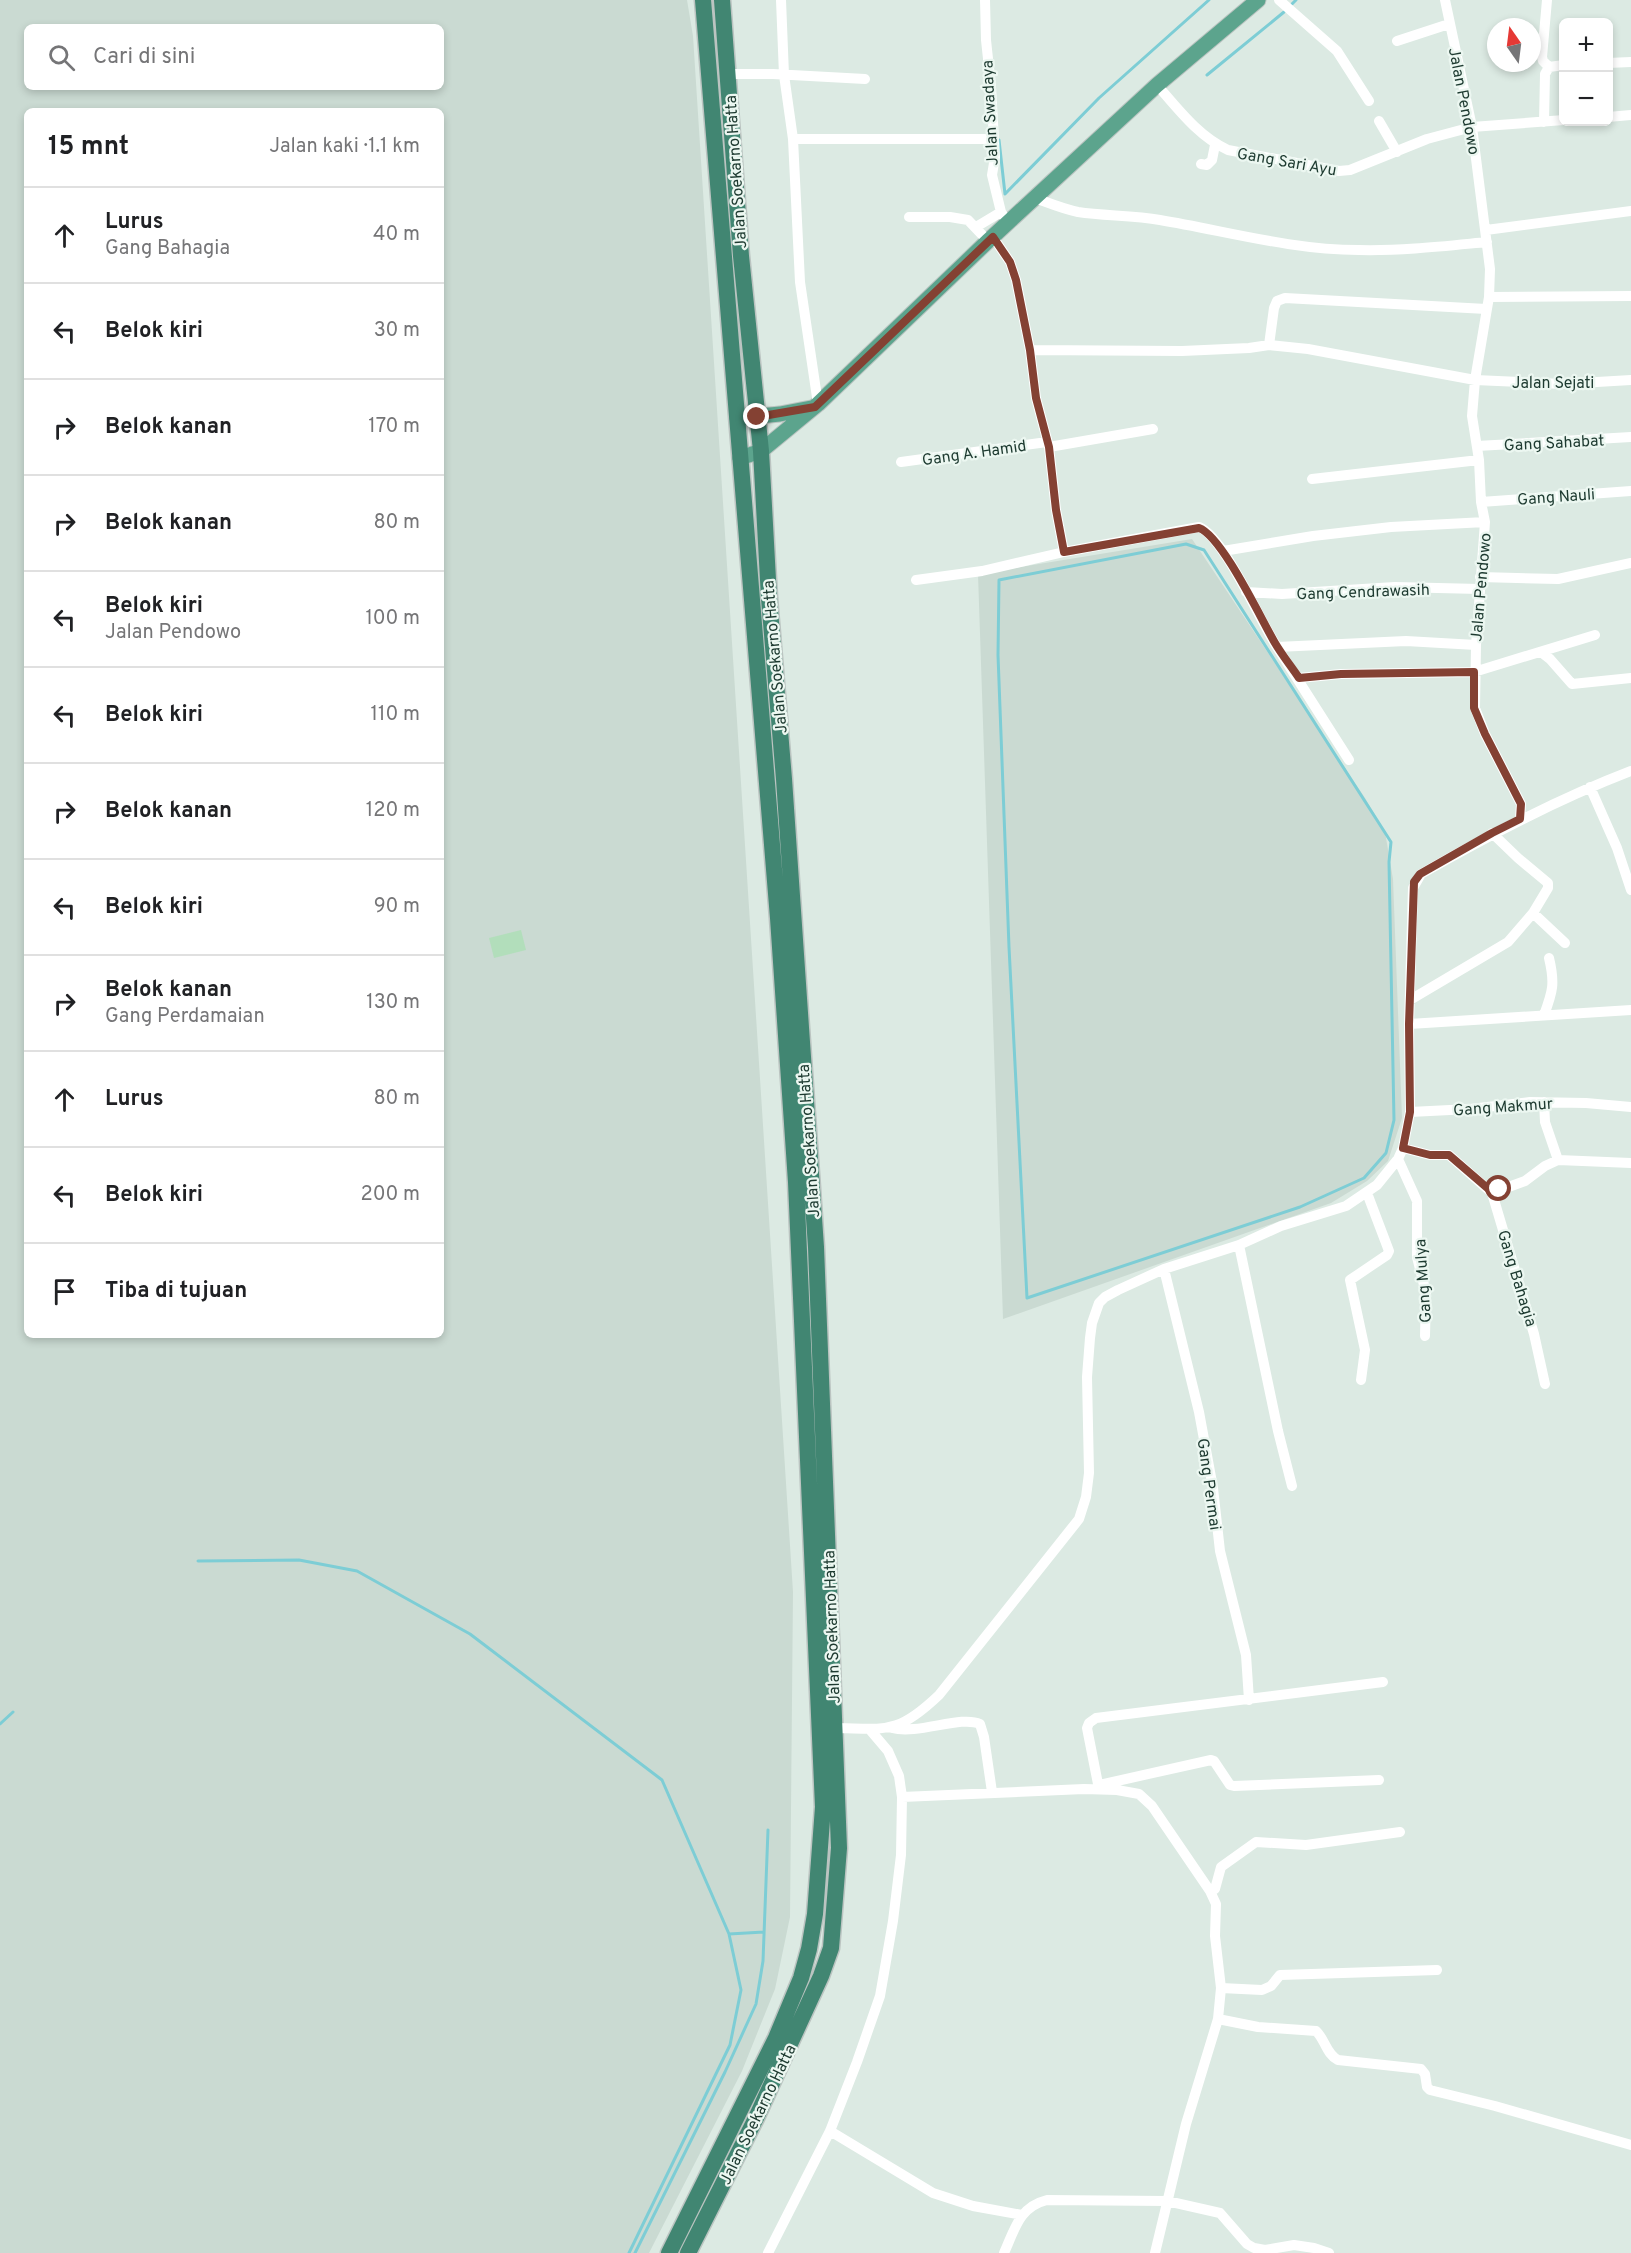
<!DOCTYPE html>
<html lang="id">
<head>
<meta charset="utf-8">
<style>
  body { margin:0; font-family:Overpass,sans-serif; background:#f2f2f2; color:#202124 }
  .controls { position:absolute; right:18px; top:18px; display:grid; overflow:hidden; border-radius:9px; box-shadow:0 3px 9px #0003 }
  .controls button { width:54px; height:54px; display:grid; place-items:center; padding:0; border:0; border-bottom:2px solid #e0e0e0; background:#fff; color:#202124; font:30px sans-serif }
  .compass { position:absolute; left:1487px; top:18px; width:54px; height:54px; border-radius:50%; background:#fff; box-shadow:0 3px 9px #0003; rotate:346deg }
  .stop { position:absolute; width:18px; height:18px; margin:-14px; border:4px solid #844133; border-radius:50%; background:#fff }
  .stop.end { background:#844133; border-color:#fff; box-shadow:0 2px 6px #0008 }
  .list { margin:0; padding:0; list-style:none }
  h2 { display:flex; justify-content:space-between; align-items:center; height:78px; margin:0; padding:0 24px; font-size:26px }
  h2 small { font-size:20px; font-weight:400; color:#757577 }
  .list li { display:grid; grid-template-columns:39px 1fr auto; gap:18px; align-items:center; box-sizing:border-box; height:96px; padding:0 24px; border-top:2px solid #e0e0e0 }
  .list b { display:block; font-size:22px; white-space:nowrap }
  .list p { margin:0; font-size:20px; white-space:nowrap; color:#757577 }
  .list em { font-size:20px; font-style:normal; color:#757577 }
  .icon { flex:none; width:33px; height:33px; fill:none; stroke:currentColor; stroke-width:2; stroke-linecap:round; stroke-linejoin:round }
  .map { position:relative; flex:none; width:1631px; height:2253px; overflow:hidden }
  .search { position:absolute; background:#fff; box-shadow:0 3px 9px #0003; left:24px; top:24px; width:420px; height:66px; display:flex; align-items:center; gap:15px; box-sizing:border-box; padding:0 21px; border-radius:9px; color:#757577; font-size:22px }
  .panel { position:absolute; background:#fff; box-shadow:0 3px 9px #0003; left:24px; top:108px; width:420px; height:1230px; border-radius:9px }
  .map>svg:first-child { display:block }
  .built { fill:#cadad2; fill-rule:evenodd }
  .green { fill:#b2debb }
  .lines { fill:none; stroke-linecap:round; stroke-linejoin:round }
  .stream { stroke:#7dcdd5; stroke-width:3 }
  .primary-casing { stroke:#bbc4c1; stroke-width:17 }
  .trunk-casing { stroke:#bbc4c1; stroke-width:19 }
  .minor { stroke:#fff; stroke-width:10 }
  .primary { stroke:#5ca48d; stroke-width:15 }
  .trunk { stroke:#418672; stroke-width:16 }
  .route { stroke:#844133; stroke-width:8 }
  .labels { text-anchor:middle; stroke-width:4.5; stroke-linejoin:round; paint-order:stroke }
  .street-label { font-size:16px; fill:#1d3a30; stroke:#ecf7f1 }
</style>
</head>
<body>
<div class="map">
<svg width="1631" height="2253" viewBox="0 0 1631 2253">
  <rect width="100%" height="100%" fill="#dceae3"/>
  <path class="built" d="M0 0H687L693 36 793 1592 790 1917 775 1989 742 2071 649 2253H0ZM27 27H441V87H27ZM27 111H441V1335H27Z
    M1192 539 1365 798 1385 832 1393 879 1402 1118 1388 1161 1367 1181 1331 1203 1003 1319 978 574Z"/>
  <path class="green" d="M521 930 526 950 494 958 489 938Z"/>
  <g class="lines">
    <path class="stream" d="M1292 4 1296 0
      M1207 75 1284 12
      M999 140 1005 194 1099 98 1209 0
      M1186 544 1204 550 1391 842 1389 862 1394 1120 1386 1153 1364 1178 1300 1207 1027 1298 1009 947 998 655 999 580Z
      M198 1561 299 1560 357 1571 470 1634 662 1780 729 1934 741 1990 730 2045 629 2253
      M0 1724 13 1712
      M729 1934 764 1932
      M635 2253 725 2072 756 2004 763 1961 768 1830"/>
    <g class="primary-casing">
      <path id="primary" d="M737 418 780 414 811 408
        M740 458 761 451 818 404 988 241 1157 85 1258 0"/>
    </g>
    <g class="trunk-casing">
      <path id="trunk" d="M669 2253 776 2038 801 1978 809 1949 815 1914 823 1807 796 1182 778 918 703 0
        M688 2253 756 2118 821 1976 831 1948 839 1848 816 1247 784 779 769 598 761 451 741 256 722 0"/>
    </g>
    <path class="minor" d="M781 0 784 75 793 139 800 282 818 404
      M985 0 986 40 991 87 995 157 992 175 1001 212 1008 223
      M1279 0 1337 51 1369 101
      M1445 0 1472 127 1490 269 1489 297 1475 380 1472 416 1479 460 1481 502 1485 522 1476 645 1475 708 1485 734 1521 804 1520 819
      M1547 0 1542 57 1543 61 1549 67
      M1397 41 1449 24
      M1608 63 1631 62
      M727 74H773L865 79
      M1157 85C1178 109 1199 137 1228 150L1339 171 1350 170 1427 139 1472 127 1564 120
      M1608 117 1631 115
      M1379 121 1397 152
      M1544 122 1545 74 1549 67 1564 65
      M793 139H993
      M1201 164 1207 165 1212 160 1215 145
      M1035 198C1049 203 1063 209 1078 212 1105 216 1133 215 1160 220 1226 231 1292 250 1359 250 1402 251 1445 246 1487 242
      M909 217H950L968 220 988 241
      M976 227 1001 212
      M1486 230 1631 211
      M993 237 1010 262 1016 280 1030 350 1036 398 1049 447 1056 510 1064 552
      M1489 297 1631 296
      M1269 345 1274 308 1277 301 1285 298 1486 309
      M1030 350 1182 351 1249 348 1269 345 1308 349 1475 380 1563 384 1631 380
      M1477 446 1631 437
      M1049 447 1153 429
      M901 462 1047 442
      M1312 479 1479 460
      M1481 502 1631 491
      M1223 551 1313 536 1391 527 1485 522
      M1480 577 1558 579 1631 563
      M916 580 982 571 1064 552 1199 527C1224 537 1260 621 1277 647 1301 685 1325 722 1349 760
      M1246 592 1282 594 1395 587 1480 589
      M1277 647 1406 641 1476 645
      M1541 652 1550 659 1572 684 1631 678
      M1299 678 1341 674 1474 672 1595 635
      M1590 787 1617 848 1631 890
      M1533 913 1565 943
      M1410 1000 1508 942 1533 913 1548 888V883L1518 858 1492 833
      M1544 1015C1553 991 1555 983 1549 958
      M1409 1024 1631 1010
      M1544 1102 1545 1122 1558 1160
      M1410 1112 1470 1109 1530 1102 1586 1103 1631 1107
      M1403 1148 1430 1155H1449L1492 1193 1534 1334 1545 1384
      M1398 1159 1417 1201V1257L1426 1293 1425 1336
      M1492 1193 1525 1181 1545 1166 1558 1160 1631 1163
      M1239 1245 1278 1431 1292 1486
      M1164 1269 1199 1412 1213 1488 1220 1551 1246 1655 1249 1700
      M1361 1380 1365 1350 1350 1280 1387 1255 1389 1251 1367 1193
      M829 1728C885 1728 895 1737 939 1695L1079 1519 1086 1497 1089 1473 1087 1377 1090 1338 1092 1323 1099 1303 1105 1297 1118 1290 1164 1269 1239 1245 1281 1226 1346 1206 1377 1185 1398 1159 1403 1148 1410 1112 1409 1024 1413 888 1421 874C1489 835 1558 799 1631 771
      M892 1728C918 1735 961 1715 980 1724L984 1737 992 1792
      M1099 1785 1211 1760 1214 1761 1230 1785 1234 1786 1379 1780
      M1099 1789 1087 1728 1089 1723 1096 1718 1383 1682
      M902 1797 1084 1789 1117 1790 1139 1794 1152 1806 1210 1891 1216 1904 1215 1936 1221 1988 1218 2019 1186 2124 1155 2253
      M1210 1891 1215 1889 1221 1867 1256 1842 1306 1845 1400 1832
      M1221 1988 1262 1990 1271 1986 1280 1975 1437 1970
      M1218 2019 1258 2027 1316 2031C1325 2039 1326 2054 1338 2060L1421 2069 1425 2074 1427 2087 1430 2090 1495 2106 1631 2145
      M830 2131 933 2193 973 2206 1022 2215
      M768 2253 830 2131 857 2062 880 1996 893 1921 901 1855 902 1797 899 1776 888 1751 871 1731
      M1004 2253C1015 2229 1019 2207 1047 2200L1167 2201 1220 2213 1247 2244 1254 2248 1265 2250 1294 2245 1314 2248 1329 2253"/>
    <use href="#primary" class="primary"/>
    <use href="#trunk" class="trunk"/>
  </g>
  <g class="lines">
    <path class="route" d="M757 417 815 407 993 237 1010 262 1016 280 1030 350 1036 398 1049 447 1056 510 1064 552 1199 528C1222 536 1261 619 1275 643 1282 655 1291 666 1299 678L1341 674 1474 672V708L1485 734 1521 804 1520 819 1492 833 1420 874 1414 882 1409 1024 1410 1112 1403 1148 1430 1155H1449L1492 1192 1499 1189"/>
  </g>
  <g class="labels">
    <g class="street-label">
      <text transform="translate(1465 101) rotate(79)" y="6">Jalan Pendowo</text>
      <text transform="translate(989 113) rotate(-93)" y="6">Jalan Swadaya</text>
      <text transform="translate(1287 161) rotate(10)" y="6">Gang Sari Ayu</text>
      <text transform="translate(735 172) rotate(-94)" y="6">Jalan Soekarno Hatta</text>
      <text x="1553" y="388">Jalan Sejati</text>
      <text transform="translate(1554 442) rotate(-3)" y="6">Gang Sahabat</text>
      <text transform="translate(974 452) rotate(-8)" y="6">Gang A. Hamid</text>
      <text transform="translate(1556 496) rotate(-4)" y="6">Gang Nauli</text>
      <text transform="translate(1480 587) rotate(-85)" y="6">Jalan Pendowo</text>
      <text transform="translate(1363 591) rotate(-2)" y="6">Gang Cendrawasih</text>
      <text transform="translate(774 657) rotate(-95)" y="6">Jalan Soekarno Hatta</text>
      <text transform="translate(1503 1106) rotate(-4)" y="6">Gang Makmur</text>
      <text transform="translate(808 1141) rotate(-94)" y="6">Jalan Soekarno Hatta</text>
      <text transform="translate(1518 1278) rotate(73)" y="6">Gang Bahagia</text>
      <text transform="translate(1422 1281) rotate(-94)" y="6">Gang Mulya</text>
      <text transform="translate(1210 1484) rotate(82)" y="6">Gang Permai</text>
      <text transform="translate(831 1627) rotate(-92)" y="6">Jalan Soekarno Hatta</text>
      <text transform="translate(757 2114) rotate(-64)" y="6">Jalan Soekarno Hatta</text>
    </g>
  </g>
</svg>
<div class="controls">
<button>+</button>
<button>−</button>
</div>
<svg class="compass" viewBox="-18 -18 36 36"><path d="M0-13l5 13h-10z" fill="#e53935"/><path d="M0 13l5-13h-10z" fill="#757577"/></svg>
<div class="stop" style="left:1499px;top:1189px"></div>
<div class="stop end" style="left:757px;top:417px"></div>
<div class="search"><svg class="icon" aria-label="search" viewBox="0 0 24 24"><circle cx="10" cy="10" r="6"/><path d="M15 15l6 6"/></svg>Cari di sini</div>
<section class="panel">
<h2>15 mnt<small>Jalan kaki · 1.1 km</small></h2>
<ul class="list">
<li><svg class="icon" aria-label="ahead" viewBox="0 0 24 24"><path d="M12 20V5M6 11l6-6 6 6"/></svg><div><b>Lurus</b><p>Gang Bahagia</p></div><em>40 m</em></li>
<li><svg class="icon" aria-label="left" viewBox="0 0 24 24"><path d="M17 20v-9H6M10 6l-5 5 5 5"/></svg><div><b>Belok kiri</b></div><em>30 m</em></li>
<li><svg class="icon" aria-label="right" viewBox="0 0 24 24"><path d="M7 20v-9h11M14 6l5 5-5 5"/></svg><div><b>Belok kanan</b></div><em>170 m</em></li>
<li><svg class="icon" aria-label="right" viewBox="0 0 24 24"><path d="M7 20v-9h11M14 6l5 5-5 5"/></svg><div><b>Belok kanan</b></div><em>80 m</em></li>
<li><svg class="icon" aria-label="left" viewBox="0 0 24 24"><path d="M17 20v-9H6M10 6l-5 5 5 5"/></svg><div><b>Belok kiri</b><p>Jalan Pendowo</p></div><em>100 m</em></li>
<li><svg class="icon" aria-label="left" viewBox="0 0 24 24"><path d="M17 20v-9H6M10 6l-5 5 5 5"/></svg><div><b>Belok kiri</b></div><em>110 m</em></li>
<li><svg class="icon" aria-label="right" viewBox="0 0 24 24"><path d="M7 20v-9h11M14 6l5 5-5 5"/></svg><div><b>Belok kanan</b></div><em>120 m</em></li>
<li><svg class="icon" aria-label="left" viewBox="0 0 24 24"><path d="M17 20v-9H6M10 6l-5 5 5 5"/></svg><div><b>Belok kiri</b></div><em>90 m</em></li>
<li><svg class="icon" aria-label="right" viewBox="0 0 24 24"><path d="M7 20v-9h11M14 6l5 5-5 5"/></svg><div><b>Belok kanan</b><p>Gang Perdamaian</p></div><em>130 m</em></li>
<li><svg class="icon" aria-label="ahead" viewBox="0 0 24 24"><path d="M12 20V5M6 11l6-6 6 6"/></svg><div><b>Lurus</b></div><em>80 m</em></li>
<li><svg class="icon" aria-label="left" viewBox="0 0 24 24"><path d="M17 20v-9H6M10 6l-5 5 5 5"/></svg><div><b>Belok kiri</b></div><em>200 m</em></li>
<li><svg class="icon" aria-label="arrive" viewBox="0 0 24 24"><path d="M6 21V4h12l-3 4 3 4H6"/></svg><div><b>Tiba di tujuan</b></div></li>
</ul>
</section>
</div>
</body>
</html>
